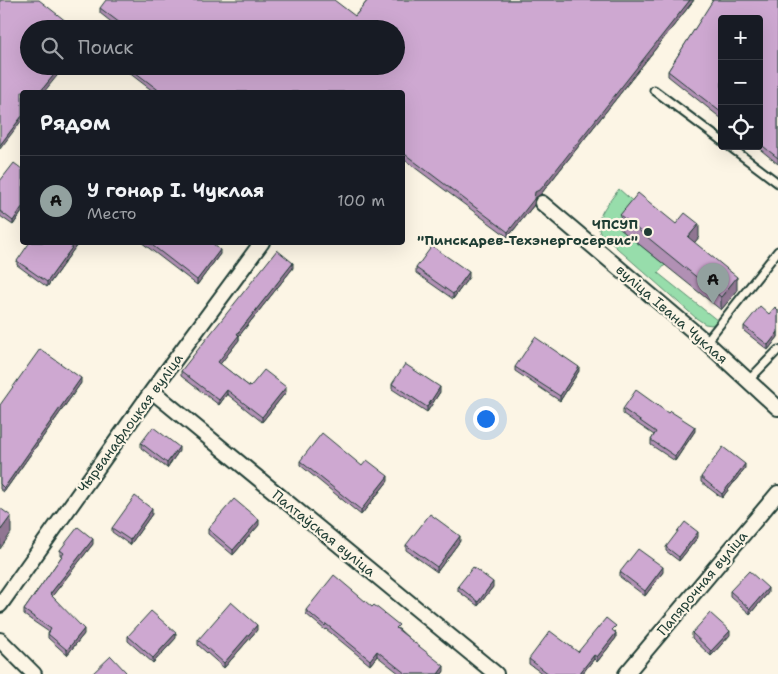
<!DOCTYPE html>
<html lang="ru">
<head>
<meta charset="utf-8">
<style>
  body { margin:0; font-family:"Shantell Sans",sans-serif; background:#242831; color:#f1f3f6 }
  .controls { position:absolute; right:15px; top:15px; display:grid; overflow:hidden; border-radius:5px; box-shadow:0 5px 20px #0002 }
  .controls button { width:45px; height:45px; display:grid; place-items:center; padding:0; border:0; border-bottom:1px solid #363941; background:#171b24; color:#f1f3f6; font:25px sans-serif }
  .you { position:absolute; left:485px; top:418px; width:18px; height:18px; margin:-12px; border:4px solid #fff; border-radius:50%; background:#1a73e8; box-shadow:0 0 0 8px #1a73e833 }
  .badge { display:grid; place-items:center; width:32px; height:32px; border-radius:50%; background:#92a19f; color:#111; font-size:16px; font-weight:700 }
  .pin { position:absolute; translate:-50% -41px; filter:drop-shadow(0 1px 2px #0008) }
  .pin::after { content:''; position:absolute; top:26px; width:18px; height:15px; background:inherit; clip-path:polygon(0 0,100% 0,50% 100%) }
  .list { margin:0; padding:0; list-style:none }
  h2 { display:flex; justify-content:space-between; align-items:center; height:65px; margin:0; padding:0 20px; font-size:21px }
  h2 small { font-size:16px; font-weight:400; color:#9ea1a6 }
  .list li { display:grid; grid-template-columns:32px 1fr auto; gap:15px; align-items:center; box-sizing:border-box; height:90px; padding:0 20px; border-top:1px solid #363941 }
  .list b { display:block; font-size:19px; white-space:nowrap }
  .list p { margin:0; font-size:16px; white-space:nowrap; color:#9ea1a6 }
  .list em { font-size:16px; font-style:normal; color:#9ea1a6 }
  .icon { flex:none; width:28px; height:28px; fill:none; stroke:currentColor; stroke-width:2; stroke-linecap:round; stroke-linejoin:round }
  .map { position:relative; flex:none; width:778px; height:674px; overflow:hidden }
  .search { position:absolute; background:#171b24; box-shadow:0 5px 20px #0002; left:20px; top:20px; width:385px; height:55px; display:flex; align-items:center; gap:12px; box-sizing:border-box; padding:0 18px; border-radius:28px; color:#9ea1a6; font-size:19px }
  .panel { position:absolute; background:#171b24; box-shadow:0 5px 20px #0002; left:20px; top:90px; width:385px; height:155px; border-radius:5px }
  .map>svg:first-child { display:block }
  .green { fill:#97ddab; stroke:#5b8d70 }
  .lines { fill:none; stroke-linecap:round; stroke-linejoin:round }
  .lane-casing { stroke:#1f3d34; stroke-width:11 }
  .street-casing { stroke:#1f3d34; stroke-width:18 }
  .lane { stroke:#fcf5e5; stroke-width:7 }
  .street { stroke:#fcf5e5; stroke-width:14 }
  .wall { fill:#b190b4; stroke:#1f3d34 }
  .shaded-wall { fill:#907692; stroke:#1f3d34 }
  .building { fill:#cea8d1; stroke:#1f3d34 }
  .poi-dot { fill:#1f3d34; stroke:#fcf5e5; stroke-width:2 }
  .labels { text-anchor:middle; stroke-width:4.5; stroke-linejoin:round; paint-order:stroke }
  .poi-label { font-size:14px; font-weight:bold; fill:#1f3d34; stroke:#fcf5e5; text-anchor:end }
  .street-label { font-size:14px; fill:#1f3d34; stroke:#fcf5e5 }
</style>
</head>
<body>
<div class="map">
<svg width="778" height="674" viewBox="0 0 778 674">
  <rect width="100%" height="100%" fill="#fcf5e5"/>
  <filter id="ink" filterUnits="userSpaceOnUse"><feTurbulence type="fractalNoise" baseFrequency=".02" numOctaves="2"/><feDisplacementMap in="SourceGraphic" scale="10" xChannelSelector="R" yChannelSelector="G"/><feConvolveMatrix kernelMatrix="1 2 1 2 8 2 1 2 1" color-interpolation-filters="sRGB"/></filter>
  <g filter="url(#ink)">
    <path class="green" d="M619 189 638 206 621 229 665 265 658 273 718 321 712 325 705 324 696 318 600 233C594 216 609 203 619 189Z"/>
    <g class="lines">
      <g class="lane-casing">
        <path id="lane" d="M654 90 722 141
          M729 146 778 183
          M706 342 778 251
          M748 381 778 350"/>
      </g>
      <g class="street-casing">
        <path id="street" d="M542 203 706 342 778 408
          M152 391 496 674
          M0 605 152 391 262 242
          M0 640 34 674
          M626 674 778 493"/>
      </g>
      <use href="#lane" class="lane"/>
      <use href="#street" class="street"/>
    </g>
    <path class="wall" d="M368 0H694L541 194 535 198 534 205 508 237 402 158V92H154L120 66H396V29H120L100 13V8L355 16Z
      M711 0H778V164L756 146H759V19H722V119L668 76V71L713 1Z
      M22 169V212L13 225 0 216V181Z
      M620 215 676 224 699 237 694 243 737 291 721 310 620 229Z
      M79 242 47 287 17 265V261Z
      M141 242H211L220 254 197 285Z
      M293 268 239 336V340L220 364 250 387 286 392 262 422 227 394 219 405 181 376V371Z
      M416 268 469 277 453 299 416 273Z
      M778 310V337L768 350 744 331V326Z
      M515 367 579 371 560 401 515 371Z
      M81 383 4 492 0 489V405Z
      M392 384 440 392 427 412 392 389Z
      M623 409 695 431 675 461 651 445V440L654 435 623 414Z
      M141 443 179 451 167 468 141 448Z
      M300 461 362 466 388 481 361 515 300 465Z
      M745 468 722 498 701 482V477Z
      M152 514 130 545 112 532V528Z
      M259 525 233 555 208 534V529Z
      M698 537 679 561 666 551V547Z
      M460 541 437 572 406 550V545Z
      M93 544 52 596 84 634 67 655 48 638V634L49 632 24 615V610L62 556 60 555V550Z
      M620 572H663L645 596 620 577Z
      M458 586 493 587 478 606 458 591Z
      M730 591 768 593 750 614 730 596Z
      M306 610 399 629 444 671 442 674H400L377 656 370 665 326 629 325 630 306 614Z
      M257 630 224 668 198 645V640Z
      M616 631 615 632 616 638 597 662 594 659 582 674H543L529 664V659L578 652Z
      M692 633 730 635 711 656 692 638Z
      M128 636 176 638 153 663 128 641Z"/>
    <path class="shaded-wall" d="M690 0H694L541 194 535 198 534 205 508 237V232L535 192Z
      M61 66H65L44 92H40Z
      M22 116V120L0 149V145Z
      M22 207V212L13 225V221Z
      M699 224V237L688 251V237Z
      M76 242H79L47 287V282Z
      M220 250V254L197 285V280Z
      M293 263V268L239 336V340L218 367V362L237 334Z
      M469 272V277L453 299V294Z
      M737 277V291L721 310V297Z
      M778 332V337L768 350V345Z
      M579 367V371L560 401V396Z
      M81 378V383L4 492V488Z
      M286 387V392L262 422V417Z
      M440 387V392L427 412V407Z
      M227 390V394L219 405V400Z
      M695 427V431L675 461V456Z
      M179 447V451L167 468V463Z
      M745 464V468L722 498V494Z
      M388 476V481L361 515V510Z
      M152 509V514L130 545V540Z
      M11 516V533L0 549V531Z
      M259 520V525L233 555V550Z
      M698 532V537L679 561V557Z
      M460 536V541L437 572V567Z
      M93 539V544L50 599V594Z
      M663 567V572L645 596V591Z
      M493 582V587L478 606V602Z
      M768 588V593L750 614V609Z
      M257 625V630L224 668V663Z
      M84 629V634L67 655V650Z
      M730 631V635L711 656V651Z
      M176 633V638L153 663V658Z
      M616 633V638L597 662V657Z
      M377 651V656L370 665V660Z
      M594 655V659L582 674H579Z
      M444 666V671L442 674H438Z"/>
    <path class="building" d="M0 0H39L76 29H29V66H61L40 92H22V116L0 145Z
      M106 0H334L355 16 368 0H690L541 189 535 192 534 199 508 232 402 152V92H161L127 66H396V29H128L100 8Z
      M713 0H778V158L759 143V19H722V113L668 71Z
      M14 163 22 169V207L13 221 0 211V181Z
      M638 193 676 224 685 213 699 224 688 237 737 277 721 297 620 215Z
      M30 242H76L47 282 17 261Z
      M148 242H211L220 250 197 280Z
      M432 246 469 272 453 294 416 268Z
      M277 250 293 263 237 334 239 335 218 362 250 387 264 370 286 387 262 417 227 390 219 400 181 371Z
      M760 306 769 314 775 307 778 310V332L768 345 744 326Z
      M535 337 579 367 560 396 515 367Z
      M40 349 81 378 4 488 0 484V405Z
      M405 364 440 387 427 407 392 384Z
      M636 390 668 413 670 411 695 427 675 456 651 440 656 432 623 409Z
      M153 427 179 447 167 463 141 443Z
      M322 433 362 466 367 460 388 476 361 510 300 461Z
      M723 447 745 464 722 494 701 477Z
      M135 496 152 509 130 540 112 528Z
      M234 499 259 520 233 550 208 529Z
      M0 508 11 516 0 531Z
      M430 514 460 536 437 567 406 545Z
      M685 522 698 532 679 557 666 547Z
      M78 527 93 539 50 594 84 629 67 650 48 634 51 629 24 610 64 553 60 550Z
      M638 549 663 567 645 591 620 572Z
      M473 567 493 582 478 602 458 586Z
      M749 571 768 588 750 609 730 591Z
      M334 575 372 607 374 605 399 625 396 628 444 666 438 674H406L377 651 370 660 326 624 325 626 306 610Z
      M231 602 257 625 224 663 198 640Z
      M151 611 176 633 153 658 128 636Z
      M710 613 730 631 711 651 692 633Z
      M606 618 616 626 612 630 616 633 597 657 594 655 579 674H549L529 659 550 631 578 652Z
      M111 656 126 672 125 674H92Z"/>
  </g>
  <circle class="poi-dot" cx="648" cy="232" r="5"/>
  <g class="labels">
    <g class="poi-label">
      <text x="638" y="229">ЧПСУП<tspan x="638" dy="16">"Пинскдрев-Техэнергосервис"</tspan></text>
    </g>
    <g class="street-label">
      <text transform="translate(672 314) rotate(41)" y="5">вуліца Івана Чуклая</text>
      <text transform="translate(130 423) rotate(-54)" y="5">Чырванафлоцкая вуліца</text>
      <text transform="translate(324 533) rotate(39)" y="5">Палтаўская вуліца</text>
      <text transform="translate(702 583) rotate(-50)" y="5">Папярочная вуліца</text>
    </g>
  </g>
</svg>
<div class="controls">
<button>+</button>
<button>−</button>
<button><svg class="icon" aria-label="locate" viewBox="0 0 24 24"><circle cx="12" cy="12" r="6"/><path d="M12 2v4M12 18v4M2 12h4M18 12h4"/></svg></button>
</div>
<div class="you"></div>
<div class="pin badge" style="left:713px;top:304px">A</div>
<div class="search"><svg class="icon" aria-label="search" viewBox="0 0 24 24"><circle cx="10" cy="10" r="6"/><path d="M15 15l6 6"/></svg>Поиск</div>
<section class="panel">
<h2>Рядом<small></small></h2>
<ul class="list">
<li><span class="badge">A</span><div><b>У гонар І. Чуклая</b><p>Место</p></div><em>100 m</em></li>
</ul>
</section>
</div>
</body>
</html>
